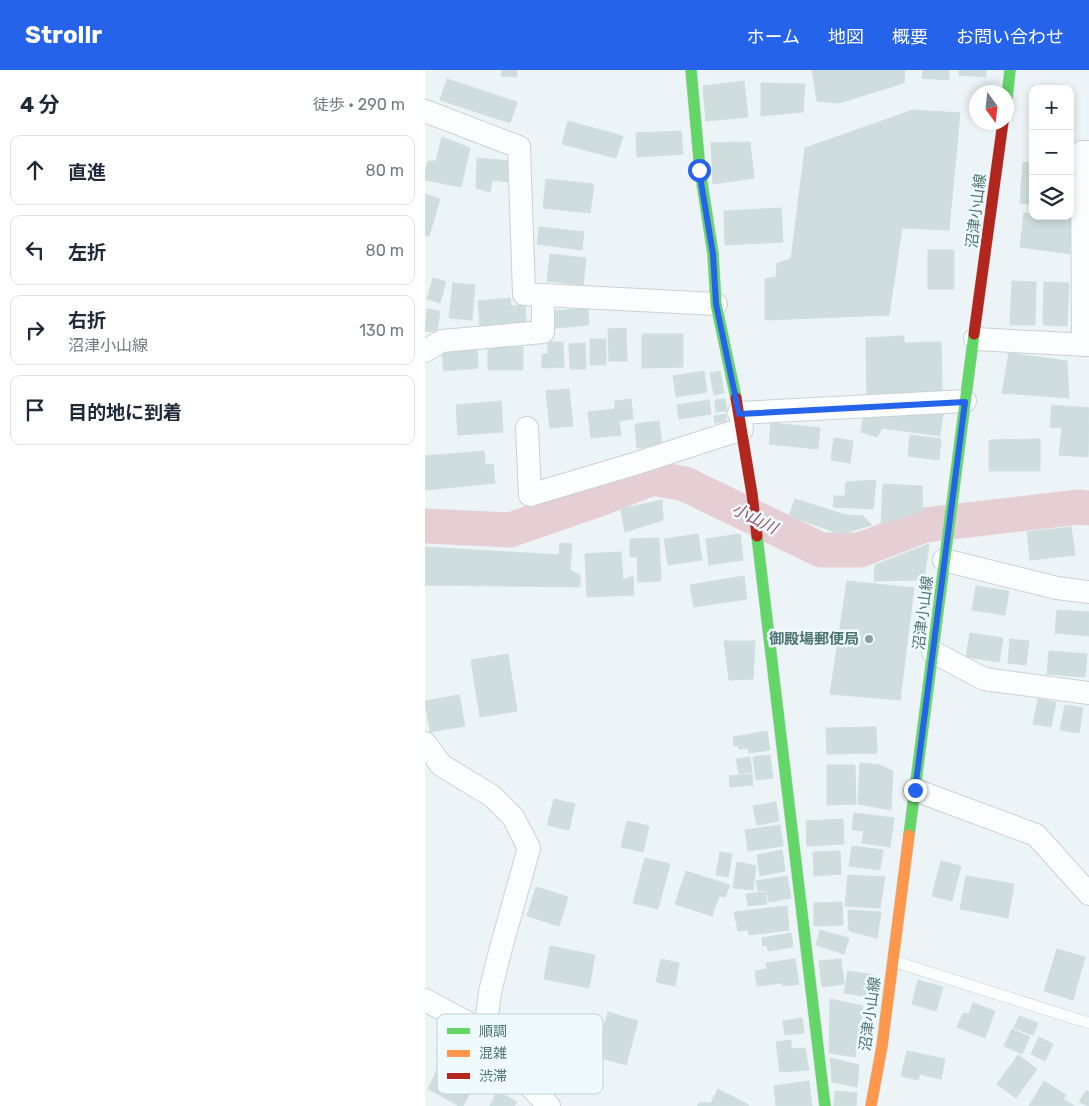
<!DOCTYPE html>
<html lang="ja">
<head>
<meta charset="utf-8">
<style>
  body { margin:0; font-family:Rubik,"Noto Sans JP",sans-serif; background:#f6f6f7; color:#1f2937 }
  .controls { position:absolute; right:15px; top:15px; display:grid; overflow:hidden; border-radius:10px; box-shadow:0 2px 8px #0003 }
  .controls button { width:45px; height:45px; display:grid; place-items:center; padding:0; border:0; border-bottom:1px solid #e0e1e3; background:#fff; color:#1f2937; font:25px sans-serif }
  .compass { position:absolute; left:544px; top:15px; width:45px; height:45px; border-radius:50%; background:#fff; box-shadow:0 2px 8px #0003; rotate:165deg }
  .stop { position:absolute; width:15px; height:15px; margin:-11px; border:4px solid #2563eb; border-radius:50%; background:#fff }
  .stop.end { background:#2563eb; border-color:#fff; box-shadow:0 1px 5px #0008 }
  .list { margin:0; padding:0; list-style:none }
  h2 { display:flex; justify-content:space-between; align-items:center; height:65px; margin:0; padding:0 20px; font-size:21px }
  h2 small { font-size:16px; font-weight:400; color:#747a83 }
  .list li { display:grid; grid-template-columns:32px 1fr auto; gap:15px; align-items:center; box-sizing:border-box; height:70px; margin:0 10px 10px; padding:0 10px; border:1px solid #e0e1e3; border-radius:10px }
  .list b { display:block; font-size:19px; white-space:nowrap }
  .list p { margin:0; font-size:16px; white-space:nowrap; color:#747a83 }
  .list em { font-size:16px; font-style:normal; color:#747a83 }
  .icon { flex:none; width:28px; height:28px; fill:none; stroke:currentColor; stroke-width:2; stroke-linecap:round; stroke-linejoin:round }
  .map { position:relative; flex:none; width:664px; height:1036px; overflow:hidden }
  header { display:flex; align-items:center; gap:30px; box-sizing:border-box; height:70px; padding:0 25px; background:#2563eb; color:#fff }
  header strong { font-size:24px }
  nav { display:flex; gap:28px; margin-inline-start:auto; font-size:18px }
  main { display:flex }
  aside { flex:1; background:#fff }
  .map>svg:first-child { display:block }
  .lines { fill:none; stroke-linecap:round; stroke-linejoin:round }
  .river { stroke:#e6ced5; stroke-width:35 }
  .building { fill:#cfddde; stroke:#cfdedf }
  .lane-casing { stroke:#c8d2d4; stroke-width:12 }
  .street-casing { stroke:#c8d2d4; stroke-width:24 }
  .fast-casing { stroke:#c6d1d3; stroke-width:12 }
  .slow-casing { stroke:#c6d1d3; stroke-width:12 }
  .jam-casing { stroke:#c6d1d3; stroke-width:12 }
  .lane { stroke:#fcfdfe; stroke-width:11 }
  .street { stroke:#fcfdfe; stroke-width:22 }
  .fast { stroke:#63d668; stroke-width:11 }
  .slow { stroke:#ff974d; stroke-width:11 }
  .jam { stroke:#b3261e; stroke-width:11 }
  .route { stroke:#2563eb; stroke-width:6 }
  .poi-dot { fill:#85a0a1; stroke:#eefafe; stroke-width:2 }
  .labels { text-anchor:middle; stroke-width:5; stroke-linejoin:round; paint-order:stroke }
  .street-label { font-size:15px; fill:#4e7372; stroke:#eefafe }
  .poi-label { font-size:15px; font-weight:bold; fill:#4e7372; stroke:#eefafe; text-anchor:end }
  .water-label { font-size:16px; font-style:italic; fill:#995362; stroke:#eefafe }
  .key { fill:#eefafe; stroke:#bed2d4; stroke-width:1 }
  .key-label { font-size:14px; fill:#4e7372 }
</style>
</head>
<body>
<header>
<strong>Strollr</strong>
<nav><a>ホーム</a><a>地図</a><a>概要</a><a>お問い合わせ</a></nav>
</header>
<main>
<aside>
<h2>4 分<small>徒歩 · 290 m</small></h2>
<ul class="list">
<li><svg class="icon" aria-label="ahead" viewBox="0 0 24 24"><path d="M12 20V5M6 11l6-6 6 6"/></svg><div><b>直進</b></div><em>80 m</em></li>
<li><svg class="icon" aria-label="left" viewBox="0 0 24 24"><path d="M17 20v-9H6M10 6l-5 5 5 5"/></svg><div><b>左折</b></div><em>80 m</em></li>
<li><svg class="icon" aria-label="right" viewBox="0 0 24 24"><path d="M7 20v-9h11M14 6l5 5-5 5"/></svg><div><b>右折</b><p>沼津小山線</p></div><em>130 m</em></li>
<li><svg class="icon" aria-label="arrive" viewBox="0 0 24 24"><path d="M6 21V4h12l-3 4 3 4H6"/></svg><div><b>目的地に到着</b></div></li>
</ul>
</aside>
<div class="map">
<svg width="664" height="1036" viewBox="0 0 664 1036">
  <rect width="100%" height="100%" fill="#ecf4f7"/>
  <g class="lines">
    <path class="river" d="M0 456 85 460 177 428 227 408 260 414 396 480H435L500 455 654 437 664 438"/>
  </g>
  <path class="building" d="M77 0H92V7L76 6Z
    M387 0H480L479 13 414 33 392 31Z
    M498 0H524V10L497 8Z
    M534 0H561V7L534 5Z
    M22 9 92 32 85 53 15 30Z
    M319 11 323 47 281 51 278 16Z
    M336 13 380 14 378 42 336 46Z
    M488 40 535 43 524 160 477 158 464 245 340 250V209L351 207 352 193 366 189 380 78Z
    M143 51 198 66 191 88 137 74Z
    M256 61 258 84 212 87 211 63Z
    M17 67 45 78 36 117 0 110V100L3 91H11Z
    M325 72 329 108 288 114 286 73Z
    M52 88 85 91 83 112 67 110 65 122 51 118Z
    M598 92 608 93V117L596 116Z
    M121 109 169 114 165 143 118 138Z
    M596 117 608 118V134L595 133Z
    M0 124 15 129 4 166 0 165Z
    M356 138 358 172 300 175 299 141Z
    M599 143 608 144V146H626L646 149V184L595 177Z
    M114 157 159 162 157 180 112 174Z
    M503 180H529V219H503Z
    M125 184 161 188 158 215 122 211Z
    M8 208 21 212 15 233 2 229Z
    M587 211 611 212 610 255H585Z
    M619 212 644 213 642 256 618 255Z
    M28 213 50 215 47 250 24 248Z
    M85 228 86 236 100 235 101 253 55 256 53 231Z
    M163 238 164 255 130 258 129 241Z
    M2 239 15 241 12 262 0 261Z
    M201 258 202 291H184L183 259Z
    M217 264H258V297L217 298Z
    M479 266V273L516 272 517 322 442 324 441 268Z
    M165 269H181V295H165Z
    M123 272H138L139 297 117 298V284H123Z
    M160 273 161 299H145L144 274Z
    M63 276 98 277V300H63Z
    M52 280 53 298 19 301 17 283Z
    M584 283 642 291 644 328 577 323Z
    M279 301 282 322 251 327 248 306Z
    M295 301 299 323 289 325 285 303Z
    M144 319 148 356 125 358 121 321Z
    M206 329 208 349 194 351 196 365 166 368 163 342 190 339V331Z
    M300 329 302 341 291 342 290 330Z
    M284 330 286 344 254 349 252 335Z
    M76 331 78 362 33 365 31 335Z
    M627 335 664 338 663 387 634 385 637 358 625 357Z
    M439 343 518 344 515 366 457 358 452 367 436 362Z
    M301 344V351L290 353 289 346Z
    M234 351 237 375 212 378 210 354Z
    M346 353 395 358 393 379 344 374Z
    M485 365 516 369 514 390 483 386Z
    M409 368 428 371 425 393 406 390Z
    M615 369V401H564V370Z
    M59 381 60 395 68 394 70 413 0 420V386Z
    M451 410 448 439 408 437 409 426H420L421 412Z
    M458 414 497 416 498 441 456 454Z
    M370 429 421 445 438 446 447 455 416 464 364 446Z
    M237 430 238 450 200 462 196 439Z
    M646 457 650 485 605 490 602 462Z
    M273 464 277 490 243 495 239 469Z
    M315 464 318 490 284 495 281 469Z
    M234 468 236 511 213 512 212 487H205V469Z
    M135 473 147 474 145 500 155 505V517L0 515V477L134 485Z
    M504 474 499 510 449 511 450 495Z
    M196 482 198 510 208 506 209 525 162 527 160 484Z
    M319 506 322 529 269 537 265 515Z
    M422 511 489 518 475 630 405 624Z
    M551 516 584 521 580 545 547 540Z
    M632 540 664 542V566L630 563Z
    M545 563 578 568 574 592 541 587Z
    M585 569 604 571 601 595 583 593Z
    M299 571H330L328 609 304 610Z
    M624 581 662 584 660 607 622 604Z
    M83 584 92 641 55 647 46 590Z
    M34 625 40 656 5 662 0 631Z
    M613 629 631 632 626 657 608 654Z
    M640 635 658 638 654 663 635 660Z
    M451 657 452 683 402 684 401 658Z
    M342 661 345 680 324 683 323 678 314 679 313 675 309 676 308 667Z
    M345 685 348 708 331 710 328 687Z
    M325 687 327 702 314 704 311 689Z
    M435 693 454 695 468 701 466 740 433 734Z
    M402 695H430L431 734 402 735Z
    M327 704 328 715 305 717 304 706Z
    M129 729 150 734 144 760 122 755Z
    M351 732 354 751 332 755 328 736Z
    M429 743 469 748 465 777 437 773 439 761 427 760Z
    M418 749 419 774 382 776 381 751Z
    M202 751 224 756 218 782 196 777Z
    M355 755 358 776 323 781 320 760Z
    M427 776 458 780 455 800 424 796Z
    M357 780 360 801 335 806 332 785Z
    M415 781 416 804 389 806 388 782Z
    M295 782 307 784 303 807 291 805Z
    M220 788 245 794 233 839 208 833Z
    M516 791 536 796 527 831 507 826Z
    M312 792 331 796 328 820 308 818Z
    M261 801 305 815 300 827 294 826 287 846 250 834Z
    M423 805 460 807 455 838 420 836Z
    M362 806 366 828 344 832 341 820 333 821 331 811Z
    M541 806 589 814 583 848 535 839Z
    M111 817 143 827 134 856 102 846Z
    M340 822 342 834 323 836 321 824Z
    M417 832 418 855 389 856V833Z
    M362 836 364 860 324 865 323 860 313 861 309 842Z
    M423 840 456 842 452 868 424 861Z
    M395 860 424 868 419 884 391 875Z
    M366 863 368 877 343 881 342 875 338 876 337 868Z
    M125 876 170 885 164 918 119 909Z
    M632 879 660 887 648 930 619 921Z
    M236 889 254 893 250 916 231 912Z
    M370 889 374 914 358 916 357 913 332 916 330 901 342 899 341 893Z
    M416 889 419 914 397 917 394 891Z
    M423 901 449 905 445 927 419 923Z
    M493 910 518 917 511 941 487 934Z
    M405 929 438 936 430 987 404 983Z
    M548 933 570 941 560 968 532 957 538 943 544 944Z
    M183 942 213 951 201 995 170 986Z
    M594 946 613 953 608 965 589 958Z
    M377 948 379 963 360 965 358 951Z
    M587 959 605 967 597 984 579 976Z
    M614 967 628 974 620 991 606 984Z
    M366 970V979L380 978 384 1000 355 1002 351 972Z
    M482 981 520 989 516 1009 495 1004 493 1010 476 1006Z
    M593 985 612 999 591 1028 572 1014Z
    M405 988 434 995 432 1017 407 1012Z
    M15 994 50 1013 38 1036H34L3 1019Z
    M384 1011 387 1036H351L349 1016Z
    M619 1011 641 1025 638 1029 649 1036H604Z
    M293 1019 322 1034 324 1036H272L274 1033H286Z
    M72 1021 92 1032 89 1036H65Z
    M410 1021 432 1023 431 1036H409Z
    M661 1021 664 1022V1036L654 1032Z"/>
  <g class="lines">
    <g class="lane-casing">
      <path id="lane" d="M468 891 664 953"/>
    </g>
    <g class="street-casing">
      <path id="street" d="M0 41 94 77 99 224 291 234
        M550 269 664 275
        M658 275 657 82H664
        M0 281 17 271 118 262V225
        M314 343 540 331
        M102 358 105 425 209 394 317 359
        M519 490 632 518 664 522
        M508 582 559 609 664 623
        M0 673 16 695 67 726 88 747 104 778 76 878 65 922 60 962 67 978 77 992 100 1011 124 1036
        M490 720 611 765 664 824
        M0 930 60 962"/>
    </g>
    <g class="fast-casing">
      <path id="fast" d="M266 0 275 100 288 184 291 234 311 328
        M582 28 585 0
        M332 466 400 1036
        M484 765 549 264"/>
    </g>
    <g class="slow-casing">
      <path id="slow" d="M446 1036 457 976 484 765"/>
    </g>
    <g class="jam-casing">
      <path id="jam" d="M549 264 578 52
        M311 328 327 424 332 466"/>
    </g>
    <use href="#lane" class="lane"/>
    <use href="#street" class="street"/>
    <use href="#fast" class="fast"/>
    <use href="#slow" class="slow"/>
    <use href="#jam" class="jam"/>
  </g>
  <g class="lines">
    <path class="route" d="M274 100 288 184 291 234 314 344 540 332 490 720"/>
  </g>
  <circle class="poi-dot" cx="444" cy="569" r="5"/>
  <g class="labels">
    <g class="street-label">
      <text transform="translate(551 141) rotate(-83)" y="5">沼津小山線</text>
      <text transform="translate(498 543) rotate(-83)" y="5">沼津小山線</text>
      <text transform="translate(445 944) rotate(-82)" y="5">沼津小山線</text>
    </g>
    <g class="poi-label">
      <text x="434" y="574">御殿場郵便局</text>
    </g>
    <g class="water-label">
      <text transform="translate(330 448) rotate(26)" y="6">小山川</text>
    </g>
  </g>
  <rect x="12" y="944" width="166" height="80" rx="8" class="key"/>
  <rect x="22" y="958" width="23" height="6" fill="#63d668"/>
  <rect x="22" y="980" width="23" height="7" fill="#ff974d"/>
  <rect x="22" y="1003" width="23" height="6" fill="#b3261e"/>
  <g class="key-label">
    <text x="54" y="966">順調</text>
    <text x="54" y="988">混雑</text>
    <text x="54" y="1011">渋滞</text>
  </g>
</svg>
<div class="controls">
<button>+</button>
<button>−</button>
<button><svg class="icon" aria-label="layers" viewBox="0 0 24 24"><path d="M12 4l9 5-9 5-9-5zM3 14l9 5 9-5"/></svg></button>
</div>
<svg class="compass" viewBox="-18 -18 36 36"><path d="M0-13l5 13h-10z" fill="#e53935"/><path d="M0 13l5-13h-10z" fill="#747a83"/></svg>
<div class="stop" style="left:274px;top:100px"></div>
<div class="stop end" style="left:490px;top:720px"></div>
</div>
</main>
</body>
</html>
